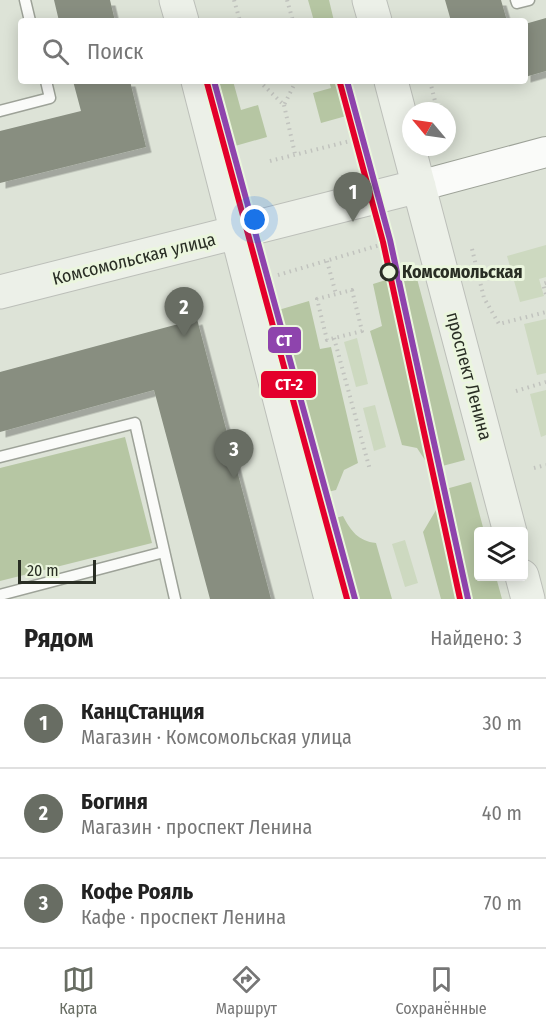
<!DOCTYPE html>
<html lang="ru">
<head>
<meta charset="utf-8">
<style>
  body { margin:0; font-family:"Fira Sans Condensed",sans-serif; background:#f6f6f6; color:#222 }
  .controls { position:absolute; right:18px; bottom:18px; display:grid; overflow:hidden; border-radius:6px; box-shadow:0 3px 15px #0003 }
  .controls button { width:54px; height:54px; display:grid; place-items:center; padding:0; border:0; border-bottom:2px solid #e0e0e0; background:#fff; color:#222; font:30px sans-serif }
  .compass { position:absolute; left:402px; top:102px; width:54px; height:54px; border-radius:50%; background:#fff; box-shadow:0 3px 15px #0003; rotate:299deg }
  .scale { position:absolute; left:18px; bottom:15px; width:78px; box-sizing:border-box; padding-left:6px; border:3px solid #292e24; border-top:0; font-size:16px; line-height:21px; white-space:nowrap; color:#292e24; -webkit-text-stroke:4px #ebf6de; paint-order:stroke }
  .you { position:absolute; left:255px; top:220px; width:21px; height:21px; margin:-15px; border:4px solid #fff; border-radius:50%; background:#1a73e8; box-shadow:0 0 0 9px #1a73e833 }
  .badge { display:grid; place-items:center; width:39px; height:39px; border-radius:50%; background:#686d63; color:#fff; font-size:20px; font-weight:700 }
  .pin { position:absolute; translate:-50% -50px; filter:drop-shadow(0 2px 3px #0008) }
  .pin::after { content:''; position:absolute; top:32px; width:21px; height:18px; background:inherit; clip-path:polygon(0 0,100% 0,50% 100%) }
  .list { margin:0; padding:0; list-style:none }
  h2 { display:flex; justify-content:space-between; align-items:center; height:78px; margin:0; padding:0 24px; font-size:26px }
  h2 small { font-size:20px; font-weight:400; color:#767676 }
  .list li { display:grid; grid-template-columns:39px 1fr auto; gap:18px; align-items:center; box-sizing:border-box; height:90px; padding:0 24px; border-top:2px solid #e0e0e0 }
  .list b { display:block; font-size:22px; white-space:nowrap }
  .list p { margin:0; font-size:20px; white-space:nowrap; color:#767676 }
  .list em { font-size:20px; font-style:normal; color:#767676 }
  .icon { flex:none; width:33px; height:33px; fill:none; stroke:currentColor; stroke-width:2; stroke-linecap:round; stroke-linejoin:round }
  .map { position:relative; flex:none; width:546px; height:599px; overflow:hidden }
  .search { position:absolute; background:#fff; box-shadow:0 3px 15px #0003; left:18px; right:18px; top:18px; height:66px; display:flex; align-items:center; gap:15px; box-sizing:border-box; padding:0 21px; border-radius:6px; color:#767676; font-size:22px }
  .sheet { height:348px; background:#fff }
  nav { display:flex; justify-content:space-around; align-items:center; box-sizing:border-box; height:84px; border-top:2px solid #e0e0e0; background:#fff; font-size:16px; color:#767676 }
  nav a { display:grid; justify-items:center; gap:3px }
  nav .on { color:#686d63 }
  .map>svg:first-child { display:block }
  .green { fill:#cdd9c0 }
  .forest { fill:#b6c6a3 }
  .building { fill:#888e80; filter:url(#shadow) }
  .lines { fill:none; stroke-linecap:round; stroke-linejoin:round }
  .service-casing { stroke:#9da298; stroke-width:13 }
  .secondary-casing { stroke:#9da298; stroke-width:32 }
  .primary-casing { stroke:#bcbfb9; stroke-width:35 }
  .path { stroke:#c1c3be; stroke-width:4; stroke-dasharray:1.5 4.5; stroke-linecap:butt }
  .service { stroke:#fafbf9; stroke-width:10 }
  .secondary { stroke:#fafbf9; stroke-width:30 }
  .primary { stroke:#ecf0e8; stroke-width:33 }
  .rail-1-casing { stroke:#ebf6de; stroke-width:10 }
  .rail-2-casing { stroke:#ebf6de; stroke-width:10 }
  .rail-1 { stroke:#8e44ad; stroke-width:6 }
  .rail-2 { stroke:#e4002b; stroke-width:6 }
  .stop-dot { fill:#ebf6de; stroke:#292e24; stroke-width:3 }
  .labels { text-anchor:middle; stroke-width:6; stroke-linejoin:round; paint-order:stroke }
  .street-label { font-size:18px; fill:#292e24; stroke:#ebf6de }
  .stop-label { font-size:18px; font-weight:bold; fill:#292e24; stroke:#ebf6de; text-anchor:start }
  .line-badge { stroke:#ebf6de; stroke-width:2 }
  .badge-label { font-size:16px; text-anchor:middle; font-weight:bold; fill:#fff }
</style>
</head>
<body>
<div class="map">
<svg width="546" height="599" viewBox="0 0 546 599">
  <defs>
    <filter id="shadow"><feDropShadow dx="5.5" dy="5.5" stdDeviation="0" flood-color="#0004"/></filter>
  </defs>
  <rect width="100%" height="100%" fill="#dde3d7"/>
  <path class="green" d="M546 245V277L539 279 544 296 520 302 507 256Z
    M546 319V373L537 375 524 324Z
    M357 338 368 384 356 387 344 342Z
    M546 390V435L541 437 530 394Z
    M375 405 386 447 374 451 363 408Z
    M405 540 418 583 405 587 392 544Z"/>
  <path class="forest" d="M308 0H329L334 21H314Z
    M219 81H233L241 110 258 105 267 137 235 146Z
    M329 81H349L357 113 321 123 313 93 331 88Z
    M415 271 465 460 431 469 417 448 402 445 370 331 382 326 373 284Z
    M309 301 320 349 331 347 358 463 344 470 336 490 323 493 275 311Z
    M125 437 152 543 0 581V468Z
    M471 482 484 531 478 532V576L496 577 502 599H441L423 532 436 510 435 492Z
    M343 516C351 531 358 541 376 543L392 599H350L328 520Z"/>
  <path class="building" d="M54 0H110L115 21H59Z
    M445 0H501L507 21H451Z
    M546 18V71L525 77V24Z
    M73 81H130L146 147 0 183V131L81 111Z
    M197 319 271 599H210L154 390 0 432V372Z"/>
  <g class="lines">
    <g class="service-casing">
      <path id="service" d="M25 0 30 21
        M516 0 517 3 529 0
        M0 111 50 98 46 81
        M0 457 135 423 175 599
        M0 595 164 552"/>
    </g>
    <g class="secondary-casing">
      <path id="secondary" d="M419 186 546 152"/>
    </g>
    <g class="primary-casing">
      <path id="primary" d="M176 0 182 21
        M369 0 375 21
        M198 81 331 599
        M391 81 510 532
        M0 292 419 186
        M522 576 528 599"/>
    </g>
    <path class="path" d="M234 0 240 21
      M287 0 293 21
      M259 81 284 105 296 81
      M430 81 435 101
      M284 105 295 154
      M270 161 354 140
      M472 249 484 298 499 324 546 312
      M327 261 336 294
      M278 275 380 245
      M546 283 543 284 546 294
      M352 290 362 331 327 340 317 299Z
      M334 338 370 470
      M516 391 546 382
      M534 468 546 465"/>
    <use href="#service" class="service"/>
    <use href="#secondary" class="secondary"/>
    <use href="#primary" class="primary"/>
    <g class="rail-1-casing">
      <path id="rail-1" d="M214 81 355 599
        M347 81 390 240 468 599"/>
    </g>
    <g class="rail-2-casing">
      <path id="rail-2" d="M207 83 347 599
        M340 83 383 242 460 599"/>
    </g>
    <use href="#rail-1" class="rail-1"/>
    <use href="#rail-2" class="rail-2"/>
  </g>
  <circle class="stop-dot" cx="389" cy="272" r="8"/>
  <g class="labels">
    <g class="street-label">
      <text transform="translate(134 259) rotate(-14)" y="6">Комсомольская улица</text>
      <text transform="translate(469 376) rotate(75)" y="6">проспект Ленина</text>
    </g>
    <g class="stop-label">
      <text x="402" y="278">Комсомольская</text>
    </g>
  </g>
  <g class="line-badge">
    <rect x="267" y="326" width="35" height="28" rx="6" fill="#8e44ad"/>
    <rect x="260" y="370" width="57" height="29" rx="6" fill="#e4002b"/>
  </g>
  <g class="badge-label">
    <text x="284" y="346">СТ</text>
    <text x="289" y="390">СТ-2</text>
  </g>
</svg>
<div class="controls">
<button><svg class="icon" aria-label="layers" viewBox="0 0 24 24"><path d="M12 4l9 5-9 5-9-5zM3 14l9 5 9-5"/></svg></button>
</div>
<svg class="compass" viewBox="-18 -18 36 36"><path d="M0-13l5 13h-10z" fill="#e53935"/><path d="M0 13l5-13h-10z" fill="#767676"/></svg>
<div class="scale">20 m</div>
<div class="you"></div>
<div class="pin badge" style="left:353px;top:222px">1</div>
<div class="pin badge" style="left:184px;top:337px">2</div>
<div class="pin badge" style="left:234px;top:479px">3</div>
<div class="search"><svg class="icon" aria-label="search" viewBox="0 0 24 24"><circle cx="10" cy="10" r="6"/><path d="M15 15l6 6"/></svg>Поиск</div>
</div>
<section class="sheet">
<h2>Рядом<small>Найдено: 3</small></h2>
<ul class="list">
<li><span class="badge">1</span><div><b>КанцСтанция</b><p>Магазин · Комсомольская улица</p></div><em>30 m</em></li>
<li><span class="badge">2</span><div><b>Богиня</b><p>Магазин · проспект Ленина</p></div><em>40 m</em></li>
<li><span class="badge">3</span><div><b>Кофе Рояль</b><p>Кафе · проспект Ленина</p></div><em>70 m</em></li>
</ul>
</section>
<nav>
<a class="on"><svg class="icon" aria-label="map" viewBox="0 0 24 24"><path d="M3 6l6-2 6 2 6-2v14l-6 2-6-2-6 2zM9 4v14M15 6v14"/></svg>Карта</a>
<a><svg class="icon" aria-label="directions" viewBox="0 0 24 24"><path d="M12 3l9 9-9 9-9-9zM9 14v-3h6M13 9l2 2-2 2"/></svg>Маршрут</a>
<a><svg class="icon" aria-label="saved" viewBox="0 0 24 24"><path d="M7 4h10v16l-5-4-5 4z"/></svg>Сохранённые</a>
</nav>
</body>
</html>
